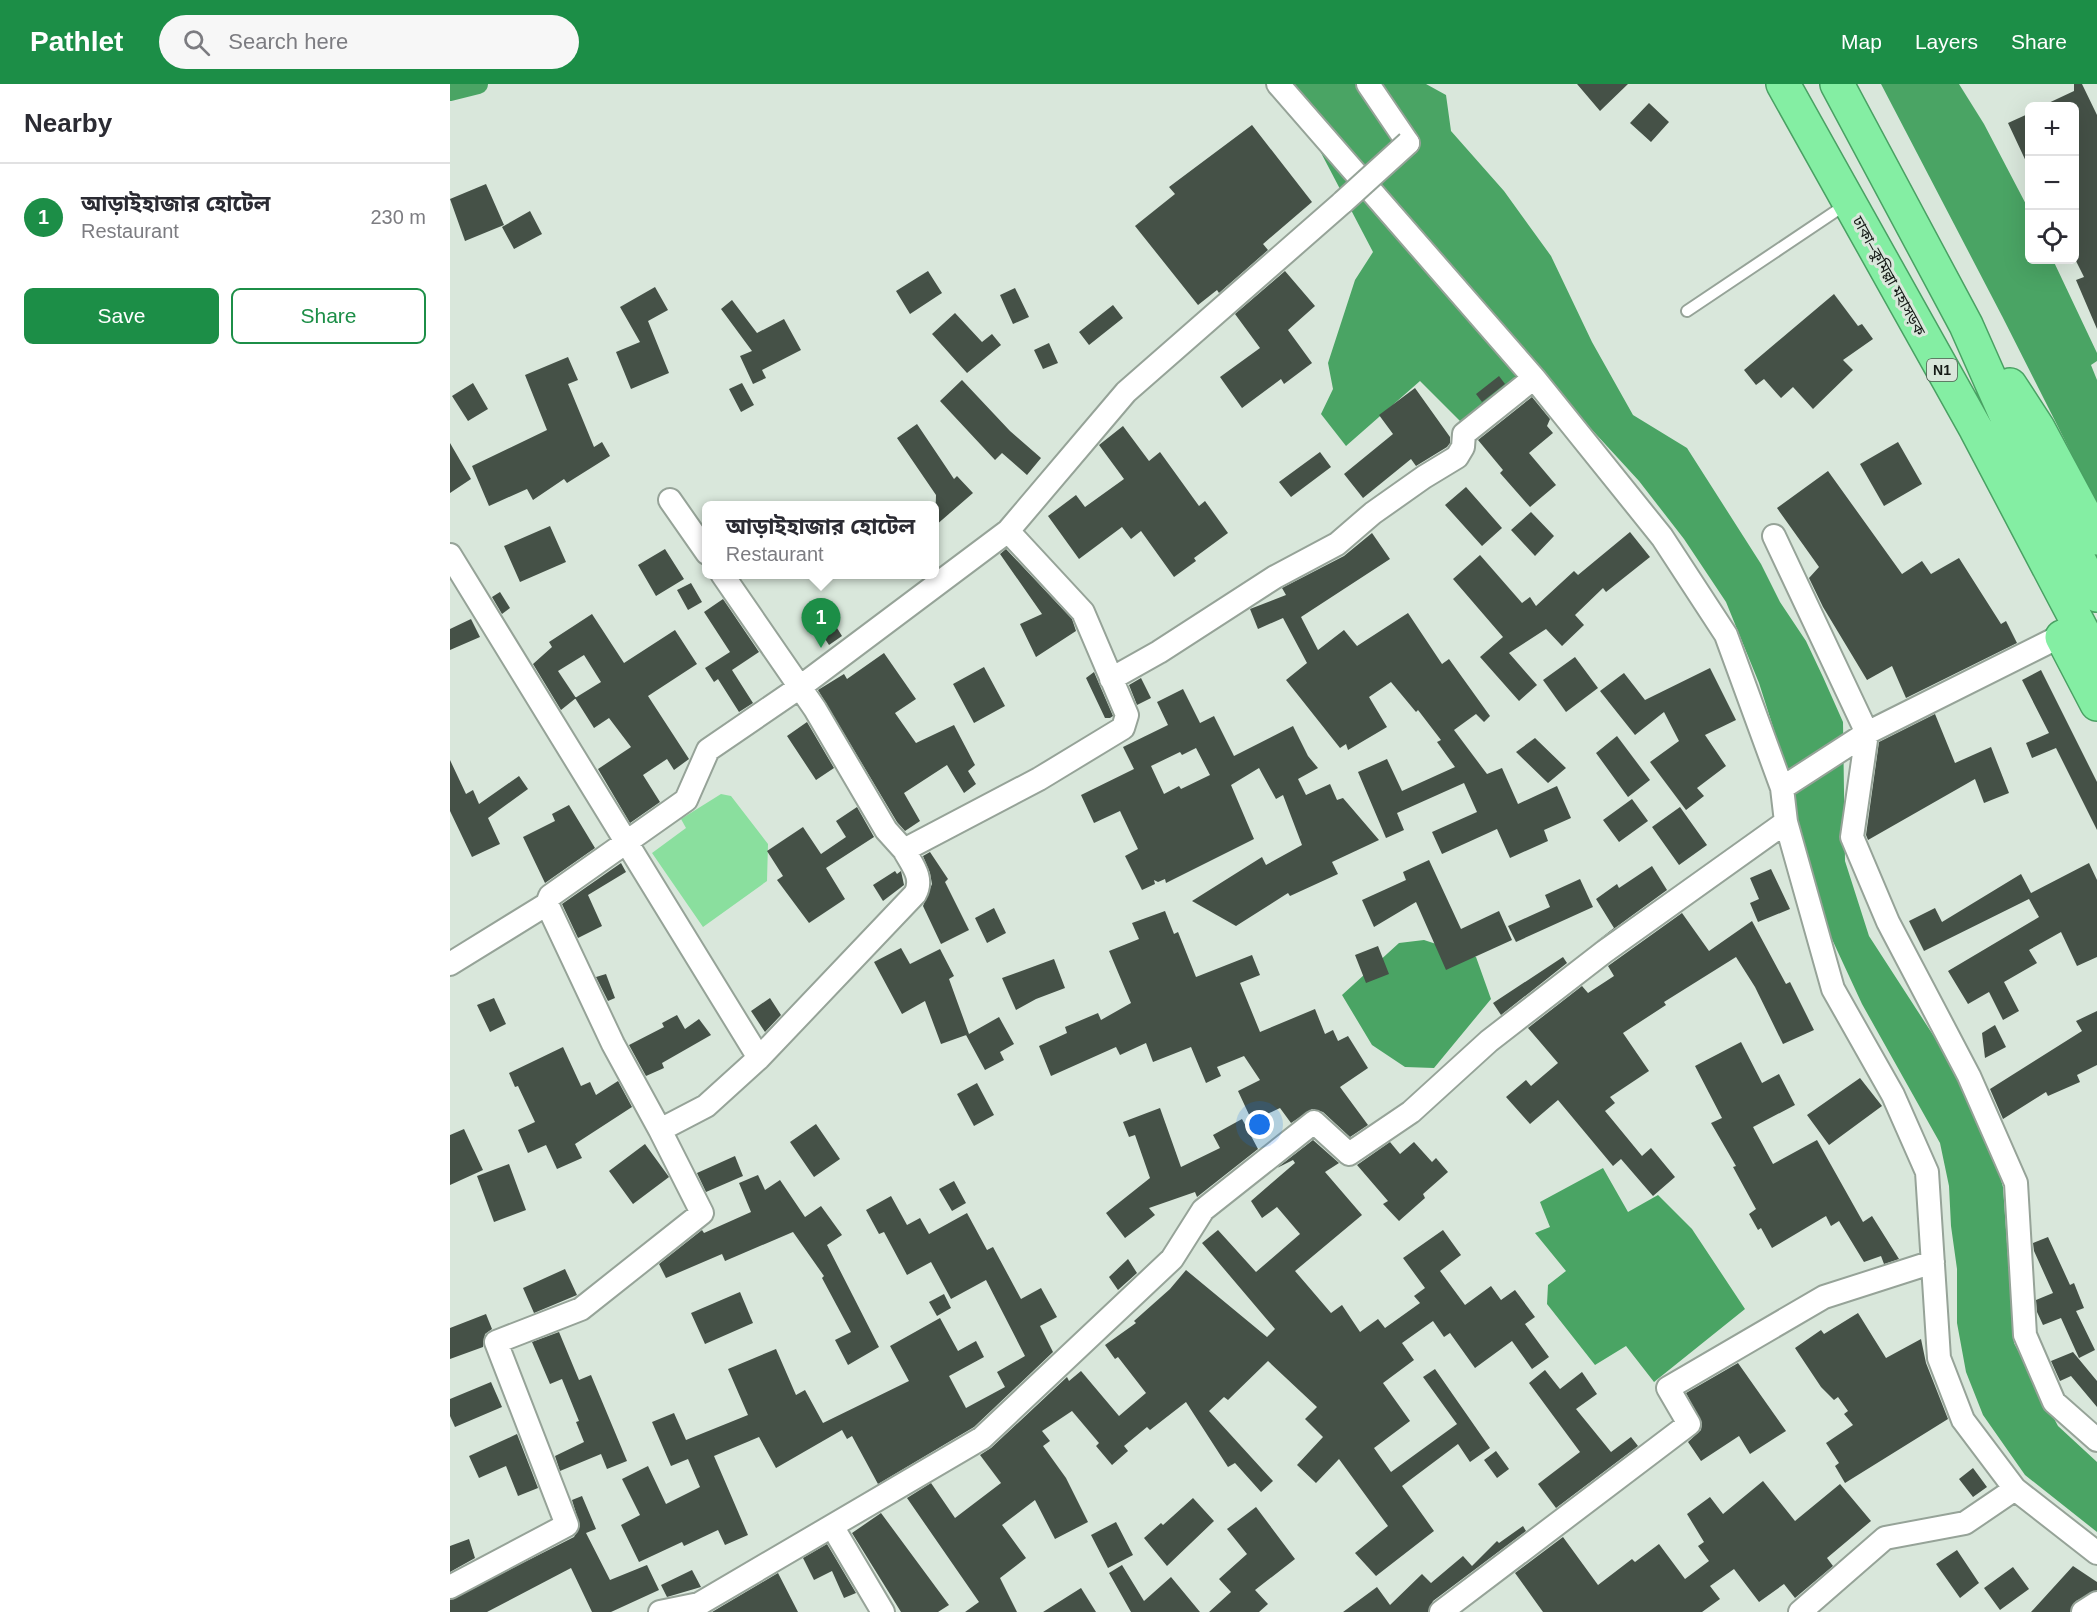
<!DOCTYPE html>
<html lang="en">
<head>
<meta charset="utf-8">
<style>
  body { margin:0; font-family:Arial,"Noto Sans Bengali",sans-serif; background:#f7f7f7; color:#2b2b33 }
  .controls { position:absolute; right:18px; top:18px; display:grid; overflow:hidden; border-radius:9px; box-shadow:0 6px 24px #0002 }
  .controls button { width:54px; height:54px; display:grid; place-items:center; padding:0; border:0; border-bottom:2px solid #e1e1e2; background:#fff; color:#2b2b33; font:30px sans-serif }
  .you { position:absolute; left:810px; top:1041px; width:21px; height:21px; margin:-15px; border:4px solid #fff; border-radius:50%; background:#1a73e8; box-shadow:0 0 0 9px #1a73e833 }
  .badge { display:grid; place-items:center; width:39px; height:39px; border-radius:50%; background:#1c8e47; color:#fff; font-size:20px; font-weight:700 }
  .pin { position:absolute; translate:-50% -50px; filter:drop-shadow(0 2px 3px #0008) }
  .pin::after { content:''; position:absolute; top:32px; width:21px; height:18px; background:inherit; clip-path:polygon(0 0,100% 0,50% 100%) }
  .popup { position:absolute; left:252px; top:417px; width:237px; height:78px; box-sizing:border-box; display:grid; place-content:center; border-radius:9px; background:#fff; filter:drop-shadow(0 2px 4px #0005); font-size:20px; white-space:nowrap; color:#7c7c81 }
  .popup b { font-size:22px; color:#2b2b33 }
  .popup::after { content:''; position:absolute; left:50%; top:100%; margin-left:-12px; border:12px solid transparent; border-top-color:#fff }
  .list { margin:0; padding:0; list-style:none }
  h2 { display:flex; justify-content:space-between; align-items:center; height:78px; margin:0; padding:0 24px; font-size:26px }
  h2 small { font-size:20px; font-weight:400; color:#7c7c81 }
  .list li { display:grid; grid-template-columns:39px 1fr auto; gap:18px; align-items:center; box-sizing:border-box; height:108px; padding:0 24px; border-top:2px solid #e1e1e2 }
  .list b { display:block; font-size:22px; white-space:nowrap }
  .list p { margin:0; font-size:20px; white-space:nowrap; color:#7c7c81 }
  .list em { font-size:20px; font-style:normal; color:#7c7c81 }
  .actions { display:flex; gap:12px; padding:18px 24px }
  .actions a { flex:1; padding:14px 0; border:2px solid #1c8e47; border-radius:9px; text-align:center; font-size:21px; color:#1c8e47 }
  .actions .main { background:#1c8e47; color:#fff }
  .icon { flex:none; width:33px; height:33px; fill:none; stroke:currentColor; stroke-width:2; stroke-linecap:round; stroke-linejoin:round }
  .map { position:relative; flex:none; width:1647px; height:1528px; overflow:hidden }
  header { display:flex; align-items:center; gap:36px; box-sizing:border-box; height:84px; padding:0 30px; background:#1c8e47; color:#fff }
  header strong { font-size:28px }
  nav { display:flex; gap:33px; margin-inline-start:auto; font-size:21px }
  .search { width:420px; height:54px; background:#f7f7f7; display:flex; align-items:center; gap:15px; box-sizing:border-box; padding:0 21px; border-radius:33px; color:#7c7c81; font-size:22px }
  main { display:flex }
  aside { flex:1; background:#fff }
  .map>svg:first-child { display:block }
  .green { fill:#8adf9e }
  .water { fill:#4aa464 }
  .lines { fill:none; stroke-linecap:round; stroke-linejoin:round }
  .canal { stroke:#4aa464; stroke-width:20 }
  .building { fill:#455147; fill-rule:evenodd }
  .service-casing { stroke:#96a398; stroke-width:14 }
  .minor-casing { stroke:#96a398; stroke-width:26 }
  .trunk-casing { stroke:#49a163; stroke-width:36 }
  .service { stroke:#fff; stroke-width:10 }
  .minor { stroke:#fff; stroke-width:22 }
  .trunk { stroke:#84eea3; stroke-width:33 }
  .minor-bridge-casing { stroke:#96a398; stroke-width:26; stroke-linecap:butt }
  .minor-bridge { stroke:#fff; stroke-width:22 }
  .labels { text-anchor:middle; stroke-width:6; stroke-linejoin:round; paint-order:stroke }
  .shield { fill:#d9e7db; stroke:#505851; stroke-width:1.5 }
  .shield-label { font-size:14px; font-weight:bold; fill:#151a16 }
  .street-label { font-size:15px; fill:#151a16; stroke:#d9e7db }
</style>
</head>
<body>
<header>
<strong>Pathlet</strong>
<div class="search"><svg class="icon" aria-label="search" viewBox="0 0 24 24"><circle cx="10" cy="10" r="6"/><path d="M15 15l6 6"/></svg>Search here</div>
<nav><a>Map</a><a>Layers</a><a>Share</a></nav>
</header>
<main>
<aside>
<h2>Nearby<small></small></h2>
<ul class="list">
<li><span class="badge">1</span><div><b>আড়াইহাজার হোটেল</b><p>Restaurant</p></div><em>230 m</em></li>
</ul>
<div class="actions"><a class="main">Save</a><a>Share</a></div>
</aside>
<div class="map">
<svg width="1647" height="1528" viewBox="0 0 1647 1528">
  <rect width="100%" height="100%" fill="#d9e7db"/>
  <path class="green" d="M271 710 281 712 318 760 317 797 253 843 202 769 236 744 231 735Z"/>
  <path class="water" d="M832 0H976L996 11 1001 47 1054 107 1101 172 1142 258 1183 331 1237 364 1311 480 1330 518 1356 557 1373 593 1393 638 1395 777 1419 852 1498 974 1545 1074 1553 1103 1564 1259 1608 1342 1647 1378V1448L1575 1391 1533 1331 1516 1288 1507 1239V1185L1501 1142 1499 1102 1490 1059 1412 920 1362 812 1347 732 1324 646 1309 599 1276 518 1234 455 1189 397 1088 287 1014 341 970 297 896 362 871 330 883 305 878 279 905 196 923 168 846 21Z
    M1431 0H1509L1534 40 1579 126 1580 176H1603L1647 269V277L1641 281 1647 296V420L1552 232Z
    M974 856 1026 873 1041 915 984 984 955 983 922 961 892 911 949 859Z
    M1153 1084 1178 1128 1208 1111 1242 1145 1295 1225 1204 1298 1176 1262 1145 1281 1097 1220 1098 1201 1116 1187 1085 1149 1100 1143 1090 1118Z"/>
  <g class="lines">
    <path class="canal" d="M0 7 28 0"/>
  </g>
  <path class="building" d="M1127 0H1178L1150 27Z
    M1624 0H1632L1647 31V245L1626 196 1634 193 1624 173V22H1592L1624 7Z
    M1199 19 1219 38 1201 58 1180 39Z
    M1580 29V86L1558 39Z
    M802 41 862 118 813 160 818 166 769 209 767 206 748 221 685 142 725 110 719 103Z
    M36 100 54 141 15 157 0 115Z
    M80 127 92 150 64 165 52 143Z
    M478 187 492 209 460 230 446 207Z
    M835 187 865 222 838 246 862 279 834 300 831 295 792 324 770 293 810 264 785 230Z
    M205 203 218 226 198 237 219 289 181 305 166 268 190 258 170 223Z
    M565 204 579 233 563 240 550 211Z
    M1384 210 1408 242 1412 240 1423 255 1393 276 1403 286 1363 325 1343 303 1331 314 1314 295 1306 301 1294 286Z
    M282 216 307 249 334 235 351 266 312 286 316 294 303 300 290 272 302 267 271 225Z
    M663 221 673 234 639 261 629 248Z
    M505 229 532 258 542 250 551 261 517 289 482 250Z
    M599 259 608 279 593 285 584 266Z
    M118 273 128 296 118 300 144 363 152 358 160 372 117 399 114 395 83 416 77 405 39 422 22 382 97 346 75 291Z
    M1049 292 1055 300 1032 318 1026 310Z
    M512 296 560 347 591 374 577 391 552 369 545 376 490 317Z
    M23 299 38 325 18 337 2 312Z
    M292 299 304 321 291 328 279 305Z
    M965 304 1000 353V359L997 363 966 382 961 375 913 414 894 390 943 350 929 331Z
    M1082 313 1100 335 1097 342 1103 349 1079 369 1106 401 1080 423 1050 389 1053 386 1028 356Z
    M467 340 504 395 507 392 523 409 485 442 486 411 447 354Z
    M673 342 699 377 710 368 749 422 755 417 778 449 744 474 746 477 724 493 691 447 681 455 672 443 629 475 598 432 626 411 635 423 674 395 649 361Z
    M1448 358 1472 400 1434 422 1410 380Z
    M0 359 21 395 0 409Z
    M870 368 881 383 841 413 829 398Z
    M1378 387 1452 490 1472 477 1481 490 1509 474 1551 540 1556 537 1567 559 1456 614 1442 582 1417 596 1373 523 1359 494 1369 483 1327 424Z
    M1016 403 1052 444 1032 462 995 421Z
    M1081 428 1104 452 1085 472 1061 446Z
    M100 442 116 478 70 498 54 462Z
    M1180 448 1200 473 1156 508 1153 504 1125 531 1134 541 1112 562 1096 545 1059 569 1087 601 1069 617 1030 573 1053 553 1003 495 1030 471 1072 519 1080 513 1086 522 1124 487 1128 491Z
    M922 449 940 475 851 533 868 566 894 546 907 562 958 529 992 580 999 575 1040 632 1034 638 1026 630 1004 646 1037 690 1052 684 1068 720 1107 702 1121 734 1094 746 1098 757 1060 774 1047 745 992 770 982 748 1027 728 1014 699 947 729 954 746 936 754 908 688 937 675 952 707 1005 683 987 658 991 656 968 626 966 628 941 598 919 613 937 643 898 666 896 660 890 664 836 596 857 579 833 534 808 545 800 525 836 511 832 504 894 472Z
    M215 465 234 495 206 512 188 481Z
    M556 465 622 535 626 547 586 573 570 540 592 530 550 470Z
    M241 499 252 518 238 526 227 506Z
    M50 508 60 524 52 530 42 513Z
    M273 515 309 568 282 586 303 619 289 628 268 595 264 598 255 584 280 568 254 528Z
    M374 523 392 552 379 561 360 532Z
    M142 530 174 579 225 546 247 580 198 612 239 675 224 686 217 675 193 691 210 718 180 739 148 685 181 663 159 634 144 644 125 614 151 598 134 571 108 587 126 614 111 626 83 580 102 563 99 558Z
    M21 535 30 553 0 566V545Z
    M434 569 466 615 445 629 466 659 504 641 525 681 518 687 526 700 514 709 497 681 454 709 470 737 455 747 447 738 368 606 394 590 397 595Z
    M1125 573 1148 604 1116 628 1093 596Z
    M534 583 555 622 524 639 503 600Z
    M1260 584 1286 636 1255 651 1276 682 1247 704 1254 712 1236 726 1200 678 1229 657 1214 628 1185 651 1150 607 1174 589 1195 616Z
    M1591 586 1647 698V746L1606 664 1582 674 1576 659 1599 649 1572 596Z
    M644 588 663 632 660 634H655L636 594Z
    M691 594 701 614 687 621 679 601Z
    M733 605 750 639 764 632 784 672 843 642 858 672 868 684 848 695 856 711 880 700 887 716 893 714 929 756 882 778 888 790 840 812 838 809 786 842 742 817 812 773 816 781 852 761 833 711 826 715 809 684 781 701 804 755 716 799 715 795 708 798 704 796 705 800 692 806 675 772 688 765 670 727 644 739 631 711 684 685 673 663 718 641 707 618ZM746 664 760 691 731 705 729 702 714 710 701 682 730 668 732 671Z
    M1485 630 1505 679 1541 663 1559 709 1534 719 1525 695 1418 756 1416 751 1429 658Z
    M357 638 384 684 366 696 337 652Z
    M1167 652 1200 696 1178 713 1146 669Z
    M1085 654 1116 684 1098 699 1066 668Z
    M0 676 16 710 23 706 29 720 69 692 78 705 38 734 50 760 22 773 0 727Z
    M1182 715 1198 737 1169 758 1153 736Z
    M119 721 145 764 95 799 73 753 105 737 102 730Z
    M407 723 424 753 376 784 395 815 359 839 327 796 333 792 317 767 353 743 371 770 396 753 386 737Z
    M1230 723 1257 761 1229 781 1202 743Z
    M480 768 498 795 495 798 519 846 491 860 473 822 482 800 480 789 473 772Z
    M979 776 1011 845 1049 827 1062 856 996 886 966 818 924 843 912 816 956 796 953 788Z
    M171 779 176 788 138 811 152 842 128 854 112 820Z
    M1639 779 1647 796V873L1627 882 1611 848 1579 866 1587 879 1554 898 1569 927 1553 936 1539 908 1518 920 1498 887 1589 833 1579 815 1474 867 1459 837 1485 824 1492 838 1571 790 1581 809Z
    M1202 782 1217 806 1143 860 1164 844 1146 815 1167 800 1169 804Z
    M1321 785 1340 825 1308 838 1300 819 1309 815 1300 794Z
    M445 787 447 790 451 787 454 801 433 817 423 801Z
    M1130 795 1143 823 1066 858 1058 842 1100 823 1095 811Z
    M544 824 556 849 537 859 525 834Z
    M715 827 724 850 728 848 746 893 802 871 810 891 790 899 810 948 865 925 875 950 883 946 888 957 898 952 918 984 890 1003 918 1041 900 1053 873 1028 862 1025 841 1039 830 1024 802 1037 788 1007 810 996 794 972 767 983 771 992 756 999 741 963 703 978 696 959 670 971 666 963 601 992 589 962 617 949 615 943 648 929 651 936 681 919 659 867 689 855 682 839Z
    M1232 829 1259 867 1302 837 1336 900 1340 898 1364 946 1333 960 1305 903 1286 873 1214 918 1216 921 1173 949 1199 987 1160 1013 1165 1019 1155 1027 1192 1072 1201 1064 1225 1093 1203 1112 1171 1075 1163 1082 1108 1016 1080 1040 1056 1013 1076 996 1081 1002 1108 979 1078 944 1132 902 1138 909 1164 892 1158 882Z
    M928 862 939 890 916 899 905 871Z
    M451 864 460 880 490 865 504 892 499 895 519 950 549 933 564 960 550 968 554 976 535 986 516 951 519 950 491 960 475 917 452 930 424 878Z
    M1113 873 1117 879 1051 931 1043 919Z
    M604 875 615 904 586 915 566 926 552 894Z
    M156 890 165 914 158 917 146 893Z
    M44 914 56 940 40 948 27 921Z
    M320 914 331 931 315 948 301 927Z
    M1647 927V981L1627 991 1630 998 1598 1012 1596 1008 1553 1035 1540 1005 1632 947 1626 937Z
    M227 931 235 945 249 935 261 951 212 979 214 984 196 992 179 961 214 943 212 939Z
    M1545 941 1556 963 1535 974 1532 949Z
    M1291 958 1312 999 1329 990 1345 1021 1303 1043 1323 1080 1367 1056 1413 1138 1422 1132 1449 1175 1434 1180 1431 1172 1414 1178 1389 1137 1381 1142 1376 1132 1322 1164 1311 1144 1308 1146 1299 1130 1306 1125 1283 1083 1286 1082 1261 1039 1272 1034 1245 982Z
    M113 963 131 1002 140 998 146 1011 168 997 182 1023 125 1060 132 1074 107 1085 96 1061 78 1069 68 1046 85 1038 68 1002 65 1003 59 989Z
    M1410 994 1432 1022 1379 1061 1357 1031Z
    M527 999 544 1031 524 1042 507 1010Z
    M710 1024 731 1083 770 1064 763 1051 792 1035 808 1065 747 1113 745 1108 699 1124 705 1131 675 1154 656 1129 700 1094 685 1051 679 1053 673 1038Z
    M366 1040 390 1075 364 1093 340 1058Z
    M14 1045 33 1086 0 1101V1051Z
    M863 1056 889 1079 875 1088 912 1131 845 1187 881 1229 892 1221 910 1248 928 1235 935 1244 970 1219 964 1212 975 1204 953 1174 993 1146 1011 1171 990 1187 1015 1221 1041 1202 1051 1216 1065 1206 1085 1233 1075 1240 1099 1273 1082 1285 1062 1257 1025 1284 1000 1249 994 1253 983 1237 952 1259 964 1276 933 1299 960 1337 924 1364 941 1388 1007 1340 973 1293 985 1285 1040 1364 1020 1378 1008 1360 952 1402 984 1447 926 1492 905 1469 938 1442 889 1375 866 1399 847 1381 873 1353 855 1335 867 1323 818 1277 778 1316 774 1313 759 1327 823 1397 811 1408 785 1379 778 1383 736 1318 700 1346 697 1343 674 1362 678 1367 662 1381 646 1362 649 1359 622 1327 592 1347 600 1357 593 1362 616 1394 638 1438 605 1455 585 1416 552 1441 576 1474 550 1494 567 1528H515L529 1518 457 1414 481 1399 505 1434 551 1399 530 1371 541 1364 617 1293 619 1297 631 1287 669 1332 696 1309 668 1273 665 1275 655 1261 686 1239 684 1237 720 1205 736 1186 817 1253 825 1245 752 1159 768 1146 806 1188 850 1150 827 1123 812 1134 801 1117 845 1079 843 1076 827 1084Z
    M940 1058 950 1070 964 1058 982 1078 986 1074 998 1088 973 1110 975 1114 949 1137 933 1120 938 1117 907 1081Z
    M195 1060 219 1093 183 1120 159 1087Z
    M285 1072 293 1092 256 1108 247 1089Z
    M59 1080 76 1126 44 1138 27 1092Z
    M308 1091 315 1106 330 1096 355 1133 371 1122 392 1151 377 1161 429 1263 398 1281 385 1256 401 1248 372 1194 374 1192 343 1148 275 1177 272 1170 216 1194 209 1180 252 1146 254 1149 301 1128 289 1099Z
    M504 1097 516 1119 502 1127 489 1105Z
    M441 1112 457 1141 470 1134 479 1150 517 1129 537 1166 543 1163 571 1215 591 1204 607 1233 590 1242 603 1268 524 1343 428 1400 402 1352 397 1355 392 1346 326 1384 309 1353 264 1372 298 1451 275 1461 268 1446 234 1462 232 1458 189 1478 171 1441 190 1431 172 1395 198 1382 216 1420 250 1403 238 1375 221 1382 202 1338 224 1329 236 1356 298 1331 278 1285 326 1265 346 1311 355 1306 373 1339 459 1297 440 1262 490 1234 508 1267 526 1257 534 1273 499 1292 516 1324 555 1303 547 1288 575 1272 536 1196 501 1215 481 1178 457 1191 434 1148 429 1150 416 1126Z
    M1598 1153 1620 1201 1624 1199 1634 1224 1626 1227 1645 1266 1629 1274 1611 1234 1593 1241 1587 1228 1586 1216 1603 1209 1584 1167 1583 1159Z
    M678 1175 687 1189 668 1206 659 1193Z
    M115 1185 127 1211 84 1229 73 1204Z
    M290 1208 303 1239 255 1260 241 1229Z
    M494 1210 501 1224 487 1232 479 1218Z
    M1408 1229 1436 1274 1471 1255 1476 1279 1498 1335 1395 1399 1385 1382 1389 1379 1376 1359 1403 1341 1394 1330 1398 1327 1388 1313 1384 1316 1371 1303 1345 1264 1371 1246 1374 1250Z
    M36 1230 42 1245 35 1250 33 1263 0 1275V1244Z
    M109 1248 129 1296 141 1291 177 1377 157 1385 151 1370 110 1387 105 1372 134 1358 126 1338 129 1337 112 1295 100 1300 82 1258Z
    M1623 1268 1647 1297V1323L1621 1292 1610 1297 1601 1277Z
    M1288 1279 1336 1347 1300 1370 1289 1352 1251 1377 1238 1358 1251 1346 1252 1339 1236 1309Z
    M1095 1286 1110 1305 1132 1288 1147 1310 1126 1325 1161 1368 1181 1353 1188 1362 1106 1424 1088 1400 1130 1368 1079 1299Z
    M41 1298 52 1323 5 1343 0 1332V1315Z
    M67 1350 88 1404 68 1412 56 1382 29 1394 19 1372Z
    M1046 1367 1059 1385 1047 1394 1034 1376Z
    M1523 1384 1537 1403 1523 1413 1509 1395Z
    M1313 1397 1345 1437 1390 1400 1421 1437 1377 1474 1383 1482 1345 1514 1334 1500 1309 1518 1284 1485 1260 1502 1270 1515 1252 1528H1093L1065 1489 1113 1453 1148 1501 1182 1475 1185 1478 1209 1460 1235 1495 1259 1477 1248 1462 1254 1458 1237 1430 1260 1413 1273 1430Z
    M132 1412 146 1445 136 1449 160 1496 197 1481 209 1506 161 1528H142L121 1484 37 1528H0V1516L124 1453 130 1442 122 1416Z
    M743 1414 764 1437 717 1482 694 1454 711 1439 713 1441Z
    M806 1423 845 1475 805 1506 818 1520 809 1528H759L781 1508 769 1495 797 1470 777 1445Z
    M431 1429 499 1521 488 1528H451L402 1449Z
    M666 1438 683 1471 658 1484 641 1451Z
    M1073 1442 1076 1447 983 1517 978 1528H893L927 1503 940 1521 972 1490 981 1499 1013 1472 1022 1482 1047 1457 1049 1459Z
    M19 1455 25 1474 0 1488V1462Z
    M377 1460 406 1509 394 1514 382 1487 364 1496 353 1474Z
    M1507 1466 1529 1499 1510 1514 1486 1480Z
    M672 1481 694 1517 721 1493 750 1528H681L659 1489Z
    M1623 1482 1647 1498V1506L1626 1517 1620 1528H1581Z
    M1563 1483 1579 1505 1550 1526 1534 1504Z
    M242 1486 251 1503 217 1513 211 1501Z
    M328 1489 348 1528H262Z
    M631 1504 646 1528H593Z"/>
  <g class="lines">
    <g class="service-casing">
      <path id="service" d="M1237 227 1395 121"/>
    </g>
    <g class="minor-casing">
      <path id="minor" d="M828 0 1084 294 1212 453 1276 551 1332 704 1336 738 1383 905 1443 1011 1477 1088 1489 1274 1513 1336 1565 1405 1647 1469
        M918 0 958 59
        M220 416 257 469
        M1324 452 1417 649 1402 753 1438 838 1519 992 1566 1099 1575 1251 1604 1318 1647 1356
        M0 471 309 974 256 1022 210 1046 252 1129 131 1225 46 1258 117 1441 0 1503
        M272 490 365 625 436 746 454 766 589 695 673 644 677 631 633 528 558 447 676 308 893 118
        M661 595 709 568 825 493 887 460 923 429 974 393 1007 373 1013 363 1014 350 1084 294
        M1332 704 1417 649 1611 552
        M97 820 163 960 210 1046
        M0 880 97 820 100 812 236 716 258 666 350 603 558 447
        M309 974 465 810C474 794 462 781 454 766
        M382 1442 433 1528
        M210 1528 249 1520 532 1354 722 1175 753 1126 864 1038 899 1070 961 1028 1039 957 1154 868 1336 738
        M991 1528 1239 1340 1218 1304 1374 1213 1483 1178
        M1350 1528 1435 1454 1515 1439 1565 1405
        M1633 1528 1647 1519"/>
    </g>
    <g class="trunk-casing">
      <path id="trunk" d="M1333 0 1526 345 1647 575
        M1387 0 1516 241 1567 356 1647 511
        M1560 301 1588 344 1647 454
        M1612 553 1647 620"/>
    </g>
    <use href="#service" class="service"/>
    <use href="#minor" class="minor"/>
    <use href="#trunk" class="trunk"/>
    <g class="minor-bridge-casing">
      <path id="minor-bridge" d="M893 118 958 59"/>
    </g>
    <use href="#minor-bridge" class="minor-bridge"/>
  </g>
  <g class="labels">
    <rect class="shield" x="1477" y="275" width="30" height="22" rx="4.5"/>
    <g class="shield-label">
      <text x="1492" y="291">N1</text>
    </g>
    <g class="street-label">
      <text transform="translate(1439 192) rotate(61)" y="5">ঢাকা–কুমিল্লা মহাসড়ক</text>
    </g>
  </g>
</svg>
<div class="controls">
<button>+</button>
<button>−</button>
<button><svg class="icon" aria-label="locate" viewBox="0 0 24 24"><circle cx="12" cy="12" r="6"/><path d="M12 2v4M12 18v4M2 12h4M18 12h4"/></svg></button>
</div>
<div class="you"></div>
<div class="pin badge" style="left:371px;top:564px">1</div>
<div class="popup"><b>আড়াইহাজার হোটেল</b>Restaurant</div>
</div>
</main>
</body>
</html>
